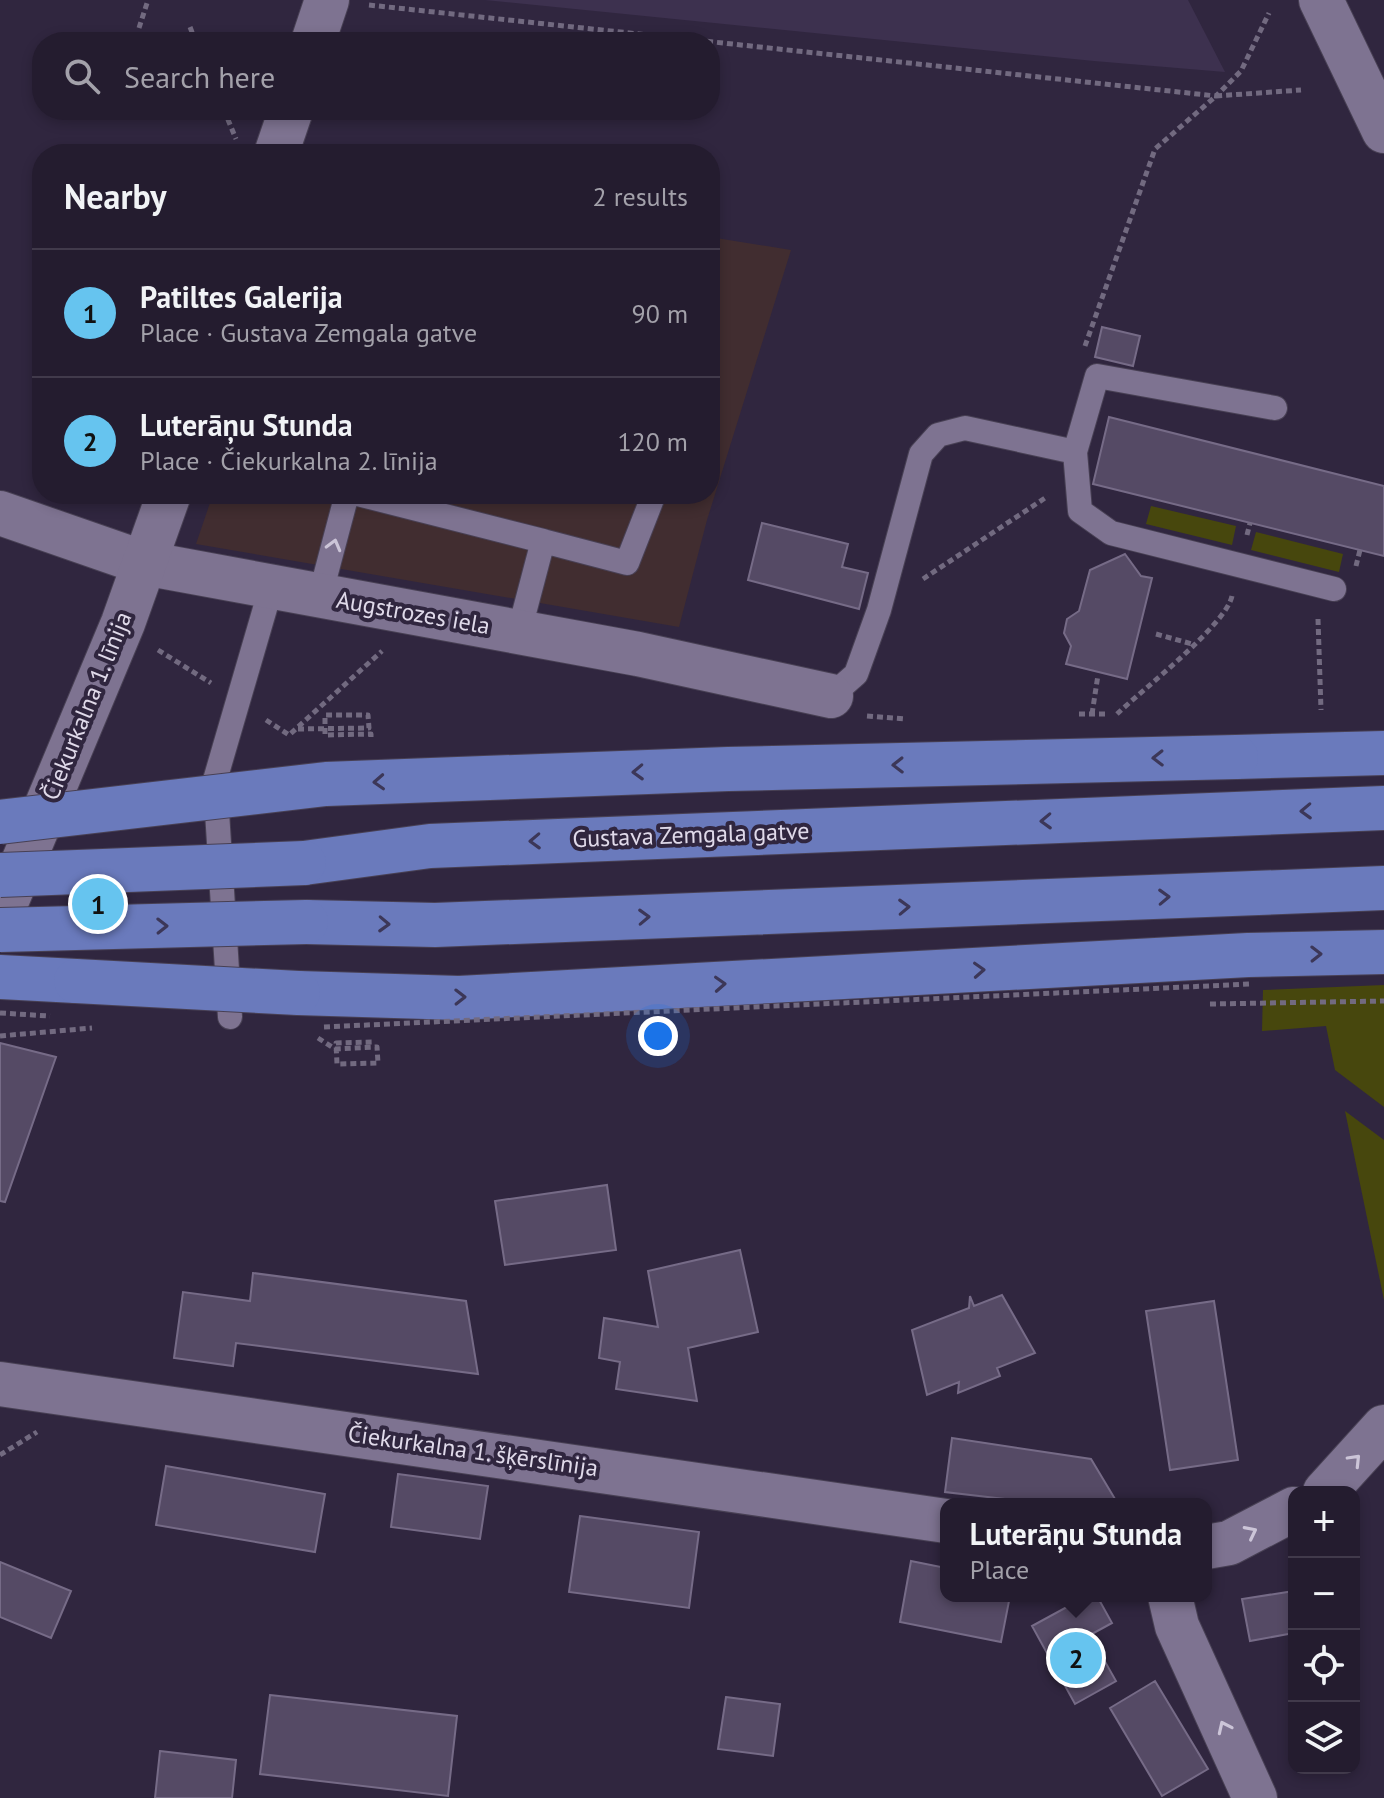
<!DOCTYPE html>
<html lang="en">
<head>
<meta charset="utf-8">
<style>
  body { margin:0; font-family:"PT Sans",sans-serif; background:#30293b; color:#f1f3f6 }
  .controls { position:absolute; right:24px; bottom:24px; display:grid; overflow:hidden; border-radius:16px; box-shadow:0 4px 12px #0003 }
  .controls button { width:72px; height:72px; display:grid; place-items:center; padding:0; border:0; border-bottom:2px solid #413a4b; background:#241c2f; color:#f1f3f6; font:40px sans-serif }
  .you { position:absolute; left:658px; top:1036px; width:28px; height:28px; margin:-20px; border:6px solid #fff; border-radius:50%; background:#1a73e8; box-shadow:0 0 0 12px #1a73e833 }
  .badge { display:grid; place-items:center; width:52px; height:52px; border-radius:50%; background:#66c4ef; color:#111; font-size:26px; font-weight:700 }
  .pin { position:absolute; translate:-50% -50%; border:4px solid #fff; box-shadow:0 2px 8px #0006 }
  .popup { position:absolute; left:940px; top:1498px; width:272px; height:104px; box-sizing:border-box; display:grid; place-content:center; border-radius:16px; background:#241c2f; filter:drop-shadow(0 2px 6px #0005); font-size:26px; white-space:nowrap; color:#a3a1aa }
  .popup b { font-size:30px; color:#f1f3f6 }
  .popup::after { content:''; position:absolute; left:50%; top:100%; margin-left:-16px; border:16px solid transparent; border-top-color:#241c2f }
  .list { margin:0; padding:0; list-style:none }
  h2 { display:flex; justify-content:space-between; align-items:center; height:104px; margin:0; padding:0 32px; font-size:34px }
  h2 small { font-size:26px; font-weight:400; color:#a3a1aa }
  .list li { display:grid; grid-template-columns:52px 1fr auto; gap:24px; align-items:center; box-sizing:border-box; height:128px; padding:0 32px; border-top:2px solid #413a4b }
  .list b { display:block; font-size:30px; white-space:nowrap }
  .list p { margin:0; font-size:26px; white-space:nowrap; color:#a3a1aa }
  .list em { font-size:26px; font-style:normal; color:#a3a1aa }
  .icon { flex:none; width:44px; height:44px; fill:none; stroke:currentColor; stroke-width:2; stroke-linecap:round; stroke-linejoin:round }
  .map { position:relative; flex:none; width:1384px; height:1798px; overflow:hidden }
  .search { position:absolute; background:#241c2f; box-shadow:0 4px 12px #0003; left:32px; top:32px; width:688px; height:88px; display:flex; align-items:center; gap:20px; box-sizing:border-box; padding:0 28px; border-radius:32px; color:#a3a1aa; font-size:30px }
  .panel { position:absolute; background:#241c2f; box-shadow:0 4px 12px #0003; left:32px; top:144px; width:688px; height:360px; border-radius:32px }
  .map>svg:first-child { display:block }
  .commercial { fill:#412d30 }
  .built { fill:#3d314f }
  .green { fill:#47470d }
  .building { fill:#554a65; stroke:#766b87; stroke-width:2 }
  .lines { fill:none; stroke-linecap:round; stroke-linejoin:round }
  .service-casing { stroke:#484054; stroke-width:26 }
  .minor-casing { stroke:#484054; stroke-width:46 }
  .tertiary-casing { stroke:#484054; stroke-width:46 }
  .primary-casing { stroke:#484054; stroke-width:46 }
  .path { stroke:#726a80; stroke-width:5; stroke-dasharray:6 4; stroke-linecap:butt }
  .service { stroke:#7e7391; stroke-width:24 }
  .minor { stroke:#7e7391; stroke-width:44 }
  .tertiary { stroke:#7e7391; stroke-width:44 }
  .primary { stroke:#6a7abc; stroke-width:44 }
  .primary-bridge-casing { stroke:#484054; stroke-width:46; stroke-linecap:butt }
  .path-bridge { stroke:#726a80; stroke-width:5; stroke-dasharray:6 4; stroke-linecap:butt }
  .primary-bridge { stroke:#6a7abc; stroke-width:44 }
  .oneway { stroke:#ccc5d8 }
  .oneway2 { stroke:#3c3758 }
  .labels { text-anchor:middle; stroke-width:8; stroke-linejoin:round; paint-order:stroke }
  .street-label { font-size:24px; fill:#e0daea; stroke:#30263f }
</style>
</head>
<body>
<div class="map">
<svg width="1384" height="1798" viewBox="0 0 1384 1798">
  <rect width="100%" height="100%" fill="#30263f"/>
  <path class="commercial" d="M710 237 791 250 707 520 679 627 196 544 213 494H710Z"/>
  <path class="built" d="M485 0H1188L1225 72 1094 61Z"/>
  <path class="green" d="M1151 506 1236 526 1232 545 1146 524Z
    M1256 532 1343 554 1339 572 1251 550Z
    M1384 985V1107L1335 1070 1326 1026 1262 1031 1263 990Z
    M1345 1111 1384 1140V1300Z"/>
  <path class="building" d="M1102 327 1140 336 1133 366 1095 357Z
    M1109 417 1384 486V556L1093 484Z
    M762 523 848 544 842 567 868 573 859 609 748 580Z
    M1125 554 1141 576 1152 578 1127 679 1066 664 1071 646 1064 633 1067 619 1079 611 1090 570Z
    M0 1043 56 1057 5 1202 0 1201Z
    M607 1185 616 1250 505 1265 495 1201Z
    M740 1250 758 1332 688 1348 697 1401 616 1389 620 1362 599 1358 604 1318 658 1327 648 1271Z
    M253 1273 466 1301 478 1374 236 1343 233 1366 174 1358 183 1292 250 1301Z
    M1002 1295 1035 1353 997 1368 1000 1376 958 1393 959 1382 927 1395 912 1330 969 1308 970 1296 974 1306Z
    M1214 1301 1238 1460 1170 1470 1146 1311Z
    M952 1438 1091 1459 1118 1504H1049L945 1492Z
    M166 1466 325 1494 315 1552 156 1525Z
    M398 1474 488 1486 480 1539 391 1527Z
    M580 1516 699 1532 689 1608 569 1592Z
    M911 1561 946 1568V1596H1010L1001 1642 900 1622Z
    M0 1562 71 1591 51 1638 0 1617Z
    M1294 1591V1633L1250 1641 1242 1599Z
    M1087 1596H1097L1112 1623 1090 1635 1116 1681 1075 1704 1032 1626Z
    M1155 1681 1208 1769 1162 1796 1110 1708Z
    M270 1695 457 1716 448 1796 260 1774Z
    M726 1697 780 1704 773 1756 718 1749Z
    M160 1751 236 1760 232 1798H155Z"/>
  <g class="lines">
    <g class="service-casing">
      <path id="service" d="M1075 452 1097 376 1275 408
        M358 494 543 541 519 632
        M543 541 627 563 654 494
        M320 596 347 494
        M831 696 856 674 879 610 921 454 938 435 965 428 1075 452 1080 511 1111 533 1334 589
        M230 1017 215 780 271 588"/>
    </g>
    <g class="minor-casing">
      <path id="minor" d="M0 513 144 563 638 654 831 696
        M0 1384 946 1521
        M1325 1492 1384 1427
        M1206 1547 1229 1543 1294 1509
        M1170 1596 1177 1626 1255 1798"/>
    </g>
    <g class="tertiary-casing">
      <path id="tertiary" d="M1321 0 1384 131
        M313 42 327 0
        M276 154 291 110
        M0 917 123 623 169 494"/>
    </g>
    <g class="primary-casing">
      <path id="primary" d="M1236 757 1384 753
        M304 863 430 846 1384 808
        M306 922 435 925 1384 888
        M0 977 76 981
        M298 993 459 998 1248 955 1384 952"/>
    </g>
    <path class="path" d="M369 5 1216 96 1241 71 1269 13
      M190 27 196 42
      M139 28 148 0
      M224 110 236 139
      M1085 346 1155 149 1216 96 1301 90
      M1247 535 1250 523
      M1356 566 1360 550
      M923 579 1048 496
      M1318 619 1321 710
      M1156 634 1192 644
      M158 650 211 683
      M1079 714H1105
      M1092 714 1098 675
      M1117 714C1142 690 1226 625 1232 596
      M867 716 905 719
      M266 720 289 735 382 651
      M298 729 369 728 368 715H325V735L371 734V740
      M1210 1004 1384 1001
      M0 1036 92 1028
      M318 1038 335 1049 377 1047 378 1063 337 1064 336 1043 375 1042
      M0 1455 37 1432"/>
    <use href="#service" class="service"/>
    <use href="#minor" class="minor"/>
    <use href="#tertiary" class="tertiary"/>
    <use href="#primary" class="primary"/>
    <g class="primary-bridge-casing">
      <path id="primary-bridge" d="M0 822 326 784 728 769 1236 757
        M0 875 304 863
        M0 930 306 922
        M76 981 298 993"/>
    </g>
    <path class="path-bridge" d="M0 1013 50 1016
      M324 1027 1250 984"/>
    <use href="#primary-bridge" class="primary-bridge"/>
  </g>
  <defs><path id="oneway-chevron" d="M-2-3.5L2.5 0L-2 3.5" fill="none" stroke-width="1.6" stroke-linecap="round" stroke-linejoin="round" transform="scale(2)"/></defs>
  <g class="oneway">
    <use href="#oneway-chevron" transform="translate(334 545) rotate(-75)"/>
    <use href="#oneway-chevron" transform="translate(1355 1460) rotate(-46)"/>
    <use href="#oneway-chevron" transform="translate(1251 1532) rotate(-27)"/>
    <use href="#oneway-chevron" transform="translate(1224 1727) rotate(-115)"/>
  </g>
  <g class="oneway2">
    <use href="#oneway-chevron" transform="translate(1158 758) rotate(179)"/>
    <use href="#oneway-chevron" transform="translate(898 765) rotate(179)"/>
    <use href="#oneway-chevron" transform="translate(638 772) rotate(178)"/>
    <use href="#oneway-chevron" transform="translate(379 782) rotate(177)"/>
    <use href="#oneway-chevron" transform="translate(1306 811) rotate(178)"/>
    <use href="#oneway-chevron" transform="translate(1046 821) rotate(178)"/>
    <use href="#oneway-chevron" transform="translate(535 841) rotate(178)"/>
    <use href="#oneway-chevron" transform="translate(1164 897) rotate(-2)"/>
    <use href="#oneway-chevron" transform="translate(904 907) rotate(-2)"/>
    <use href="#oneway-chevron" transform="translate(644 917) rotate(-2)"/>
    <use href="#oneway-chevron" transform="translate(384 924) rotate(2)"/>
    <use href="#oneway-chevron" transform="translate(162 926) rotate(-1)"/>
    <use href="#oneway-chevron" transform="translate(1316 954) rotate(-1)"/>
    <use href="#oneway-chevron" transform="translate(979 970) rotate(-3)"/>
    <use href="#oneway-chevron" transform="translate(720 984) rotate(-3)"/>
    <use href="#oneway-chevron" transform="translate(460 997) rotate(-1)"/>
  </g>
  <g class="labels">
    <g class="street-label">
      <text transform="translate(413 613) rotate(10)" y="8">Augstrozes iela</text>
      <text transform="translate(87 706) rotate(-68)" y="8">Čiekurkalna 1. līnija</text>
      <text transform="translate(691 835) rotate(-2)" y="8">Gustava Zemgala gatve</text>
      <text transform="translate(473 1451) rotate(8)" y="8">Čiekurkalna 1. šķērslīnija</text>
    </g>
  </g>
</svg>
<div class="controls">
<button>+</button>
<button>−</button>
<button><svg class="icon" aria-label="locate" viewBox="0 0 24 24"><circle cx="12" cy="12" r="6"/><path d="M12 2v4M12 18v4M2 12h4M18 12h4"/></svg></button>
<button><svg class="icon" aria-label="layers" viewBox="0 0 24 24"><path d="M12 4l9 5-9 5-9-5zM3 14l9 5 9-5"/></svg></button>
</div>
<div class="you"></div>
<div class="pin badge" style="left:98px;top:904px">1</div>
<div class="pin badge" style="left:1076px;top:1658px">2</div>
<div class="popup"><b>Luterāņu Stunda</b>Place</div>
<div class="search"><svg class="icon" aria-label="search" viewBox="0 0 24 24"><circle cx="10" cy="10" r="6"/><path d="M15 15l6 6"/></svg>Search here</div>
<section class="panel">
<h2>Nearby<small>2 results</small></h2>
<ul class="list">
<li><span class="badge">1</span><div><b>Patiltes Galerija</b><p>Place · Gustava Zemgala gatve</p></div><em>90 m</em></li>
<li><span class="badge">2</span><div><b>Luterāņu Stunda</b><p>Place · Čiekurkalna 2. līnija</p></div><em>120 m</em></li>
</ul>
</section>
</div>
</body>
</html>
